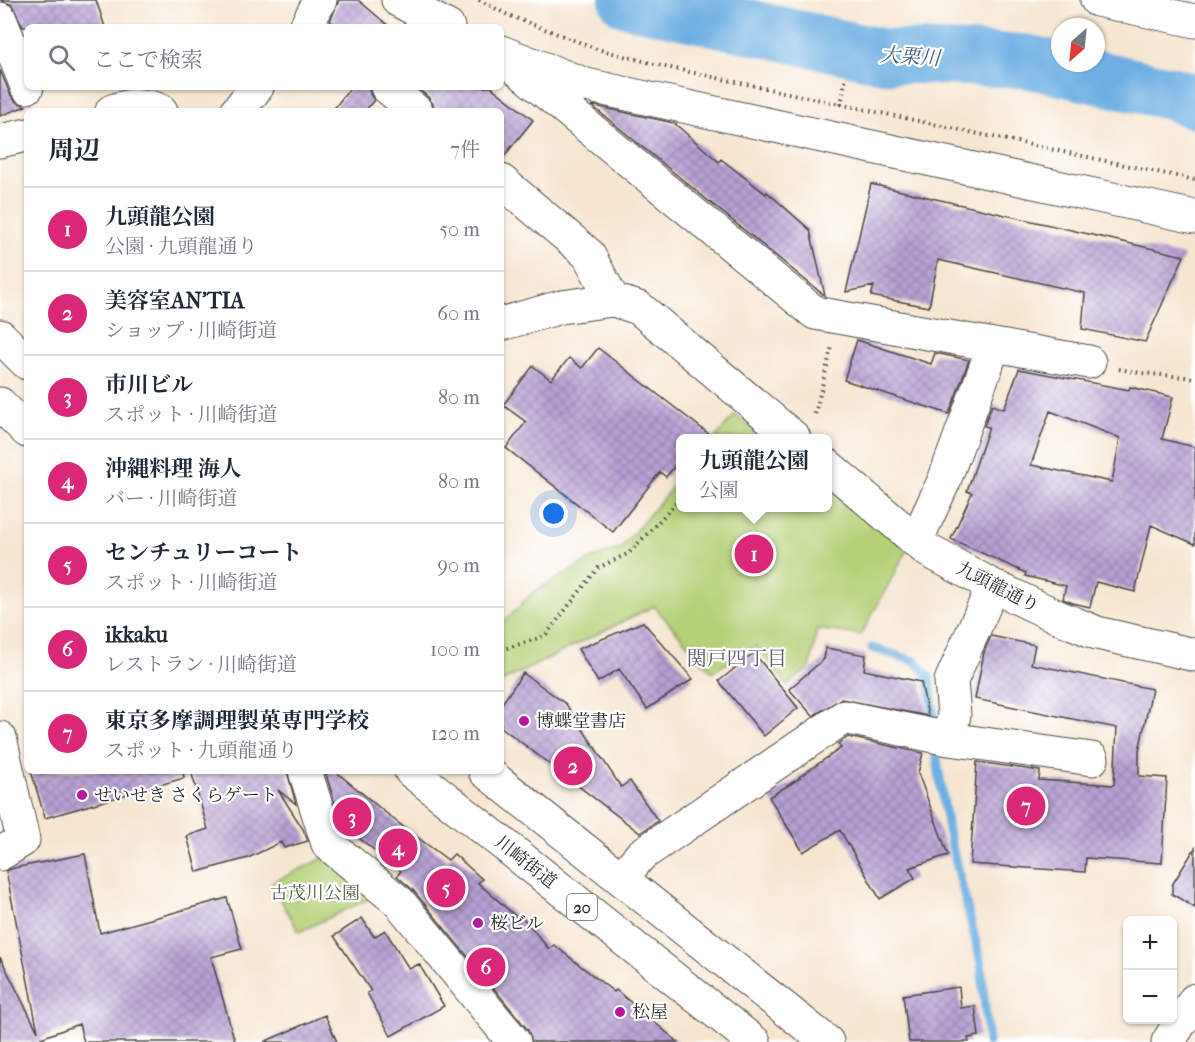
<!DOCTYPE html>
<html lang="ja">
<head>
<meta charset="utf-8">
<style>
  body { margin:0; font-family:"IM FELL French Canon","Noto Serif JP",serif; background:#f2f2f3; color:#1f2937 }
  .controls { position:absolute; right:18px; bottom:18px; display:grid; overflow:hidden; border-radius:9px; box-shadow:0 2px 4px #0004 }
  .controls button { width:54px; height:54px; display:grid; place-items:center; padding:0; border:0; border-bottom:2px solid #e0e1e3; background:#fff; color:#1f2937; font:30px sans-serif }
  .compass { position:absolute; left:1051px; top:18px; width:54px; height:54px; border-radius:50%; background:#fff; box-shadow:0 2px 4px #0004; rotate:207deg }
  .you { position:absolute; left:554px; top:514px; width:21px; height:21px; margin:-15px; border:4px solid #fff; border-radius:50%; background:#1a73e8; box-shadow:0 0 0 9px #1a73e833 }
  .badge { display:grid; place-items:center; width:39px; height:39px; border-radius:50%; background:#db2777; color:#fff; font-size:20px; font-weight:700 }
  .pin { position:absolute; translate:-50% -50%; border:3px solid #fff; box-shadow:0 2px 6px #0006 }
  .popup { position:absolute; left:676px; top:434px; width:156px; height:78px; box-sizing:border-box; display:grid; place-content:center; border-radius:9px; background:#fff; filter:drop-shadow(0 2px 4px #0005); font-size:20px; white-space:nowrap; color:#747a83 }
  .popup b { font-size:22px; color:#1f2937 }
  .popup::after { content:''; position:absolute; left:50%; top:100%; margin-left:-12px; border:12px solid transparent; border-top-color:#fff }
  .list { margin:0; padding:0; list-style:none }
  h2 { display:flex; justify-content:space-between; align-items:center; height:78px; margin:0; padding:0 24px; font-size:26px }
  h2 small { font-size:20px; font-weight:400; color:#747a83 }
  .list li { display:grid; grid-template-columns:39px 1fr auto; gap:18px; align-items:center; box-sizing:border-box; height:84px; padding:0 24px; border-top:2px solid #e0e1e3 }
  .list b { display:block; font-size:22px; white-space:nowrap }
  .list p { margin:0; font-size:20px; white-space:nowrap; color:#747a83 }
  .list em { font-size:20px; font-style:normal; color:#747a83 }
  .icon { flex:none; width:33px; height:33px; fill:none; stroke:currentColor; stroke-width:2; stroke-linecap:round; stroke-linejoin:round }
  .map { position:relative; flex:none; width:1195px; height:1042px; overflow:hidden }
  .search { position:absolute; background:#fff; box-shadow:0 2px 4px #0004; left:24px; top:24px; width:480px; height:66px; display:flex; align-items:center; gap:15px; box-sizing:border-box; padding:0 21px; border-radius:9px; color:#747a83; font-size:22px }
  .panel { position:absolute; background:#fff; box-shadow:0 2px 4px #0004; left:24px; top:108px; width:480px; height:666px; border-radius:9px }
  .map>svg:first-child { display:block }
  .green { fill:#b5d077; stroke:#707e51; stroke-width:1.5 }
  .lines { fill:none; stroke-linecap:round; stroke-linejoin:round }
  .stream { stroke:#6dafe2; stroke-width:9 }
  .river { stroke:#6dafe2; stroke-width:54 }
  .building { fill:url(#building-cross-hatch); fill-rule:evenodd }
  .minor-casing { stroke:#494744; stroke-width:35 }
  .major-casing { stroke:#494744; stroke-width:35 }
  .path { stroke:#494744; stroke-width:4; stroke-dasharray:1.5 4.5; stroke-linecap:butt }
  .minor { stroke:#fff; stroke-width:33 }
  .major { stroke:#fff; stroke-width:33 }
  .poi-dot { fill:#b5179e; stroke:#fff; stroke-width:2 }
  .labels { text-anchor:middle; stroke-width:4.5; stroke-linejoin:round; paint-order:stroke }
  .shield { fill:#fff; stroke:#6b6b6b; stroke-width:1.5 }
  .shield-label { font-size:16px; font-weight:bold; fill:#2b2b2b }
  .street-label { font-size:18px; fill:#2b2b2b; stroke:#fff }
  .poi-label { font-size:18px; fill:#2b2b2b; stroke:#fff; text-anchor:start }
  .park-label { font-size:18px; fill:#545d42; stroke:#fff }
  .water-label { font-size:20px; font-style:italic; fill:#456074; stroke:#fff }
  .neighbourhood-label { font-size:20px; fill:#5c5466; stroke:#fff }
</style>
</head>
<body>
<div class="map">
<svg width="1195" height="1042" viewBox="0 0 1195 1042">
  <defs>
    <pattern id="building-cross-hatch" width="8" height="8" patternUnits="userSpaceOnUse" patternTransform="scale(1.5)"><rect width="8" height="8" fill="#b7a1d4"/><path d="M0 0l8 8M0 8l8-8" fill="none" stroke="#9583ac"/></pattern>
  </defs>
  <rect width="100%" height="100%" fill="#fff"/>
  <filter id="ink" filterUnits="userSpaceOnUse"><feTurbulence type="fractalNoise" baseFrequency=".0167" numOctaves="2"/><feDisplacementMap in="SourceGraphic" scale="12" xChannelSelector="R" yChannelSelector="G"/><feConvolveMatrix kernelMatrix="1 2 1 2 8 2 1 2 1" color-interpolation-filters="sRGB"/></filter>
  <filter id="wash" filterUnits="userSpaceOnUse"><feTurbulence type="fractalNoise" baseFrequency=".008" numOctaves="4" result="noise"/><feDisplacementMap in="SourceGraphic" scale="24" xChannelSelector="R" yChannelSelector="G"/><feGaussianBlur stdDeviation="1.35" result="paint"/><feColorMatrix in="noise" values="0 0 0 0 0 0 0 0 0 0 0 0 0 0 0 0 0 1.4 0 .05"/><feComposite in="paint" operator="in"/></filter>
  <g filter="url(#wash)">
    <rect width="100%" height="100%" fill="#f6e6d1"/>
    <path class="green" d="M735 415 765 438H715Z
      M680 478V508H828V488L907 550 861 635 817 629 810 668 787 685 756 646 712 672 654 606 501 682V623L505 621 532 593 593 558 621 548Z
      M326 857 370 898 299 932 271 883Z"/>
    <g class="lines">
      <path class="stream" d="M872 648 915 661 929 677 934 717
        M936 753 948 830 981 963 988 1042"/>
      <path class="river" d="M626 0 884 56 1025 61 1174 94 1195 102"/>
    </g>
    <g id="blocks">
      <path class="building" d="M0 0H96L105 27H23L12 5Z
        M339 0H358L390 27H338L330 21Z
        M0 70 10 94 16 102 26 106 0 116Z
        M351 87H369L370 94 374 100 365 111H332Z
        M416 87H491L533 120 501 160V111H434L433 104 428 97Z
        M591 105 674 123 719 162 721 159 766 194 767 192 810 230 825 296Z
        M871 184 1184 256 1145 342 1082 329 1085 293 938 260 929 307 871 296 874 286 846 292Z
        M857 340 931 364 935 353 969 360 949 414 844 380Z
        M598 348 714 438H681V458L666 477 660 472 613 532 506 448 526 422 503 405 533 366 551 380 569 358 582 368Z
        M1019 369 1129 390 1130 387 1173 397 1162 439 1195 447V544L1151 525 1135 592 1096 582 1090 607 1073 603 1063 599 1066 586 1025 576 1026 573 951 539 972 493 967 491 989 427 984 426 992 405 1004 409ZM1050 411 1120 438 1112 482 1031 465Z
        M643 622 693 679 647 709 619 669 598 682 578 649Z
        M991 636 1035 645 1031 664 1152 689 1139 751V776L1167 778 1162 863 1086 858 1085 872 970 864 977 762 1040 771 1039 780 1114 785 1117 728 975 699 984 652Z
        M826 648 866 655 864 670 921 682 928 716 841 699 813 716 789 689 824 659Z
        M754 653 798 708 764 736 719 681Z
        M523 673 566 704 621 787 630 781 658 821 640 833 501 727V705Z
        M848 737 923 753 918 773 948 855 909 868 915 878 880 899 840 830 803 852 769 797 800 778 799 777 841 748 838 744Z
        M31 771H183L184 778 45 818Z
        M191 771H287L296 804 278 790 303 829 308 841 284 848 281 842 248 858 197 872 187 836 208 829Z
        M325 771H335L397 822 448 860 454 854 482 879 478 883 520 920 523 918 549 949 554 945 614 992 616 990 678 1042H532L528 1030 413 890 397 876 401 871 341 824Z
        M1195 848V908L1172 894V885Z
        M85 854 100 933 227 898 242 949 211 957 235 1042H84L79 1024 41 1038 43 1042H0V957L38 1032 6 871 14 868Z
        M362 918 374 937 385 930 409 969 419 964 444 1006 391 1036 367 993 371 991 334 936Z
        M959 987 961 1008 975 1006 979 1036 968 1038 969 1042H909L903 995Z
        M325 1015 337 1042H264Z"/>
    </g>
  </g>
  <g filter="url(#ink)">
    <use href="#blocks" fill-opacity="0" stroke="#494744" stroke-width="1.5"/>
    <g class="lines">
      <g class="minor-casing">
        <path id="minor" d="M398 0 448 27
          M1097 0 1195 21
          M0 19 27 87
          M306 27 320 0
          M501 52 586 85 1195 217
          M516 68 815 313 1089 362
          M387 87 416 111
          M112 111C130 105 144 103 161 111
          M237 111 257 87
          M0 141 27 135
          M501 181 588 254 613 300
          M501 324 561 307 613 300 639 308 794 438
          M828 466 927 550 993 586 1056 616 1097 633 1195 655
          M916 541 944 481 994 345
          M0 738 23 840 0 854
          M949 739 954 715 951 681 993 586
          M305 771 328 844 399 902 514 1042
          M621 878 641 855 844 717 949 739 1092 759
          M1168 1042 1195 1000"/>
      </g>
      <g class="major-casing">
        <path id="major" d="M0 336 27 363
          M0 404 27 431
          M411 771 754 1042
          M485 771 827 1042"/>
      </g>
      <path class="path" d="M479 0 508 15 597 49 666 67 1195 180
        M841 105 846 76
        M1119 369 1141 373 1195 378
        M815 414 832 346
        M501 650 545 636 598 568 629 553 680 499"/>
      <use href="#minor" class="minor"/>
      <use href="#major" class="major"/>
    </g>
  </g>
  <g class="poi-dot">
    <circle cx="524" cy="721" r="6"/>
    <circle cx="82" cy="795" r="6"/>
    <circle cx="478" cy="923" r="6"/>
    <circle cx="620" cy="1012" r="6"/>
  </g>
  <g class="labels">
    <rect class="shield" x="567" y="894" width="30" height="26" rx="4.5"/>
    <g class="shield-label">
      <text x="582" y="913">20</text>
    </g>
    <g class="street-label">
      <text transform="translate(998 587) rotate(27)" y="6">九頭龍通り</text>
      <text transform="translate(526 862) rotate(38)" y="6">川崎街道</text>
    </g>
    <g class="poi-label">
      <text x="536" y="727">博蝶堂書店</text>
      <text x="94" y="801">せいせき さくらゲート</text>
      <text x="490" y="929">桜ビル</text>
      <text x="632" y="1018">松屋</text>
    </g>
    <g class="park-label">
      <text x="315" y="899">古茂川公園</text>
    </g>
    <g class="water-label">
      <text transform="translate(910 56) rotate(4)" y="7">大栗川</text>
    </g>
    <g class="neighbourhood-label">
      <text x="737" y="665">関戸四丁目</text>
    </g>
  </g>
</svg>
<div class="controls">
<button>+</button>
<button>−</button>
</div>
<svg class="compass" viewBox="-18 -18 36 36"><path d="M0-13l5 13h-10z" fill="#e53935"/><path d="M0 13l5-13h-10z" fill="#747a83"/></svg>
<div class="you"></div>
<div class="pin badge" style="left:754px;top:554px">1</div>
<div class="popup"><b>九頭龍公園</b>公園</div>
<div class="pin badge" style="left:573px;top:766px">2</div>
<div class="pin badge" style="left:352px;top:817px">3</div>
<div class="pin badge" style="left:398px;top:848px">4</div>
<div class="pin badge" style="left:446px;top:888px">5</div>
<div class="pin badge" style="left:486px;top:967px">6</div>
<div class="pin badge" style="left:1026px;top:806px">7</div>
<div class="search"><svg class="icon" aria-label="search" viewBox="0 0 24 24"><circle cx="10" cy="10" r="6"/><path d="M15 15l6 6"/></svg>ここで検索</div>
<section class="panel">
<h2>周辺<small>7件</small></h2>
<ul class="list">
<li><span class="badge">1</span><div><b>九頭龍公園</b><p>公園 · 九頭龍通り</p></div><em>50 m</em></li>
<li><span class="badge">2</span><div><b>美容室AN'TIA</b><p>ショップ · 川崎街道</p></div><em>60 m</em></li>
<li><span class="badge">3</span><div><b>市川ビル</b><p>スポット · 川崎街道</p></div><em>80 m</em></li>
<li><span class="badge">4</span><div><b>沖縄料理 海人</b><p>バー · 川崎街道</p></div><em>80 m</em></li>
<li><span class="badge">5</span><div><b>センチュリーコート</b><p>スポット · 川崎街道</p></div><em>90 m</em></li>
<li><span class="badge">6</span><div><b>ikkaku</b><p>レストラン · 川崎街道</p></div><em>100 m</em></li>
<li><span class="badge">7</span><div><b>東京多摩調理製菓専門学校</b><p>スポット · 九頭龍通り</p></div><em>120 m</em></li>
</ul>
</section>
</div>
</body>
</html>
